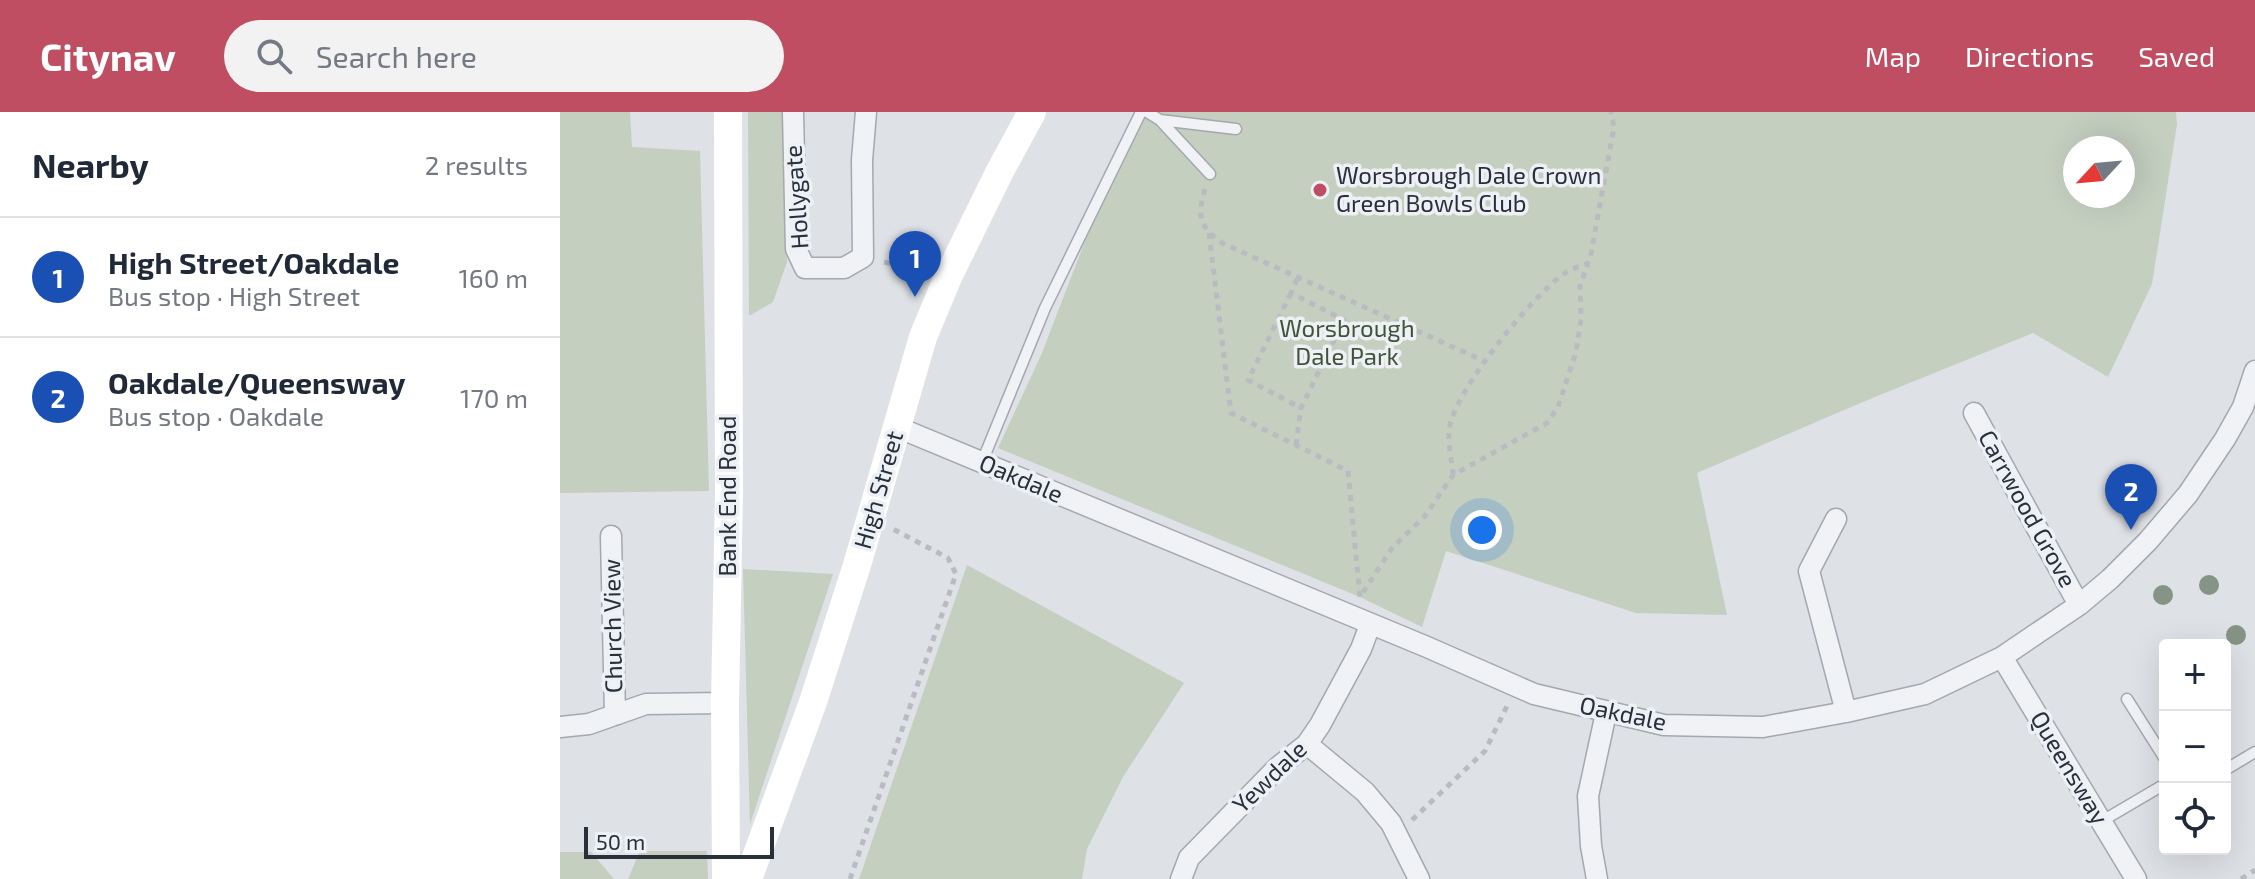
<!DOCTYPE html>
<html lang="en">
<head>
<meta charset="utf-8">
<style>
  body { margin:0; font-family:"Exo 2",sans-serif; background:#f2f2f3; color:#1f2937 }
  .controls { position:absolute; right:24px; bottom:24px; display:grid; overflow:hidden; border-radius:8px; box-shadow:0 8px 32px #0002 }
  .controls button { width:72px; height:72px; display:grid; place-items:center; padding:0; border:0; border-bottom:2px solid #e0e1e3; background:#fff; color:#1f2937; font:40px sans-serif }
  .compass { position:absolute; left:1503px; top:24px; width:72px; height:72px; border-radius:50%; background:#fff; box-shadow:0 8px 32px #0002; rotate:244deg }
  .scale { position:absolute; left:24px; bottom:20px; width:190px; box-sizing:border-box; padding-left:8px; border:4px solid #29303b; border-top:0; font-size:22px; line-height:28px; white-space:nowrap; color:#29303b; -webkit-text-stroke:6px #edf0f4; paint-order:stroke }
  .you { position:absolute; left:922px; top:418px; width:28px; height:28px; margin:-20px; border:6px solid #fff; border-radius:50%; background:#1a73e8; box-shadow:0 0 0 12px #1a73e833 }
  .badge { display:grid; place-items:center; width:52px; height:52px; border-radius:50%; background:#c04e63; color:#fff; font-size:26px; font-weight:700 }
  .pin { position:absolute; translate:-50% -66px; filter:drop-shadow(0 2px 4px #0008) }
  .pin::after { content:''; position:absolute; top:42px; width:28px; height:24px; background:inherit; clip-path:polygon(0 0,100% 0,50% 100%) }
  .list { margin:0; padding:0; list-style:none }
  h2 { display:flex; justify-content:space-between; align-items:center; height:104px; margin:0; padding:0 32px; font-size:34px }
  h2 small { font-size:26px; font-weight:400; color:#747a83 }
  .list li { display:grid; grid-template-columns:52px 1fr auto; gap:24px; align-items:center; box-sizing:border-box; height:120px; padding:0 32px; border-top:2px solid #e0e1e3 }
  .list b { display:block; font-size:30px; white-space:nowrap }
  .list p { margin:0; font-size:26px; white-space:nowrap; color:#747a83 }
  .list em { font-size:26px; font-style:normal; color:#747a83 }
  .icon { flex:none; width:44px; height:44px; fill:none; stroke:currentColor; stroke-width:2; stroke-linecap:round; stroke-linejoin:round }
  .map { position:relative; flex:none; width:1695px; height:767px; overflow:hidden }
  header { display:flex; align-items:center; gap:48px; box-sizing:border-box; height:112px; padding:0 40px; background:#c04e63; color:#fff }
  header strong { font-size:38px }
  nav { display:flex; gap:44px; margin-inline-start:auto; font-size:28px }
  .search { width:560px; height:72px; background:#f2f2f3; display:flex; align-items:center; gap:20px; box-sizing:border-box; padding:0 28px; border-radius:44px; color:#747a83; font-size:30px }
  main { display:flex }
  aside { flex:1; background:#fff }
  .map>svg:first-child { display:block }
  .green { fill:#c4cfc0; fill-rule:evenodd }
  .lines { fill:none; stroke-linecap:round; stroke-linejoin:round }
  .lane-casing { stroke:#a4a8af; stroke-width:13 }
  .street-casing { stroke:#a4a8af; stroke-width:23 }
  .path { stroke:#b8bcc1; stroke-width:5; stroke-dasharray:6 6; stroke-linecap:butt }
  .lane { stroke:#f0f2f5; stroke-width:10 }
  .street { stroke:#f0f2f5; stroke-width:20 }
  .secondary { stroke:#fff; stroke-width:28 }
  .tree { fill:#869486 }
  .poi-dot { fill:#c04e63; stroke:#edf0f4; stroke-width:3 }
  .labels { text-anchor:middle; stroke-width:7; stroke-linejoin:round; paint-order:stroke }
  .poi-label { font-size:24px; fill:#29303b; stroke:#edf0f4; text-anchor:start }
  .street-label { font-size:24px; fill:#29303b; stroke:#edf0f4 }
  .park-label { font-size:24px; fill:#3e5537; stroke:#edf0f4 }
</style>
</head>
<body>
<header>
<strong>Citynav</strong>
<div class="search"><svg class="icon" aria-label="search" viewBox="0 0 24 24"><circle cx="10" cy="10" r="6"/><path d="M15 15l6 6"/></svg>Search here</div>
<nav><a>Map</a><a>Directions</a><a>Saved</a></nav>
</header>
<main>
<aside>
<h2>Nearby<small>2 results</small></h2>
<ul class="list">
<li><span class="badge" style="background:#1a4fb4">1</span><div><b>High Street/Oakdale</b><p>Bus stop · High Street</p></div><em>160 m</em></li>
<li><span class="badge" style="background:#1a4fb4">2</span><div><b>Oakdale/Queensway</b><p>Bus stop · Oakdale</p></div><em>170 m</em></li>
</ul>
</aside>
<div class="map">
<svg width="1695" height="767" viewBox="0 0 1695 767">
  <rect width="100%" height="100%" fill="#dee1e6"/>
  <path class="green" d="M0 0H70L72 35 140 39 149 379 0 381Z
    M188 0H223L227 150 213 190 189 204Z
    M587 0H1616L1617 12 1592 172 1548 265 1473 221 1310 287 1137 361 1167 503 1076 501 886 439 862 515 800 485 438 336 482 241 530 116ZM1515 36H1563V84H1515Z
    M407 453 624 571 563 665 527 737 522 767H299Z
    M183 457 273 462 190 712Z
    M80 739H147L148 767H68Z
    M0 740H31L54 767H0Z"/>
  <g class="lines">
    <g class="lane-casing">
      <path id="lane" d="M587 0 600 8 676 17
        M600 8 650 62
        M422 350 485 196 581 0
        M1567 587 1605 647
        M1665 658 1695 640
        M1542 709 1605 672"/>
    </g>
    <g class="street-casing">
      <path id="street" d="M233 0 236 137 245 156H284L303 145 302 48 306 0
        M1414 301 1519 493
        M337 315 867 535 974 582 1104 613 1203 615 1286 600 1365 582 1442 545 1519 493 1550 467 1588 429 1628 382 1665 327 1683 295 1695 259
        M1276 407 1249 459 1286 600
        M51 424 55 603
        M1442 545 1576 767
        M0 615 29 612 86 592 165 591
        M747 632 805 680 831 711 859 767
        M621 767 629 746 718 655 747 632 760 613 801 537 810 513
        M1037 767 1031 734 1028 684 1046 601"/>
    </g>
    <path class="path" d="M645 77C637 104 639 114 662 131L924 249
      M649 121 671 301 788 359 800 485 832 436 865 404 893 363 987 311 998 295 1016 240 1021 207 1020 174 1031 142 1054 15 1051 0
      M324 150C339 154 349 149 365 155
      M731 181 688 268 741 296
      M736 333 741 296 784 208 731 181 738 165
      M893 363C892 349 888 333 889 319 892 281 973 183 1005 161 1011 157 1020 154 1028 152
      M852 708 925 639 947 594
      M290 767 396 462 388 446 333 417
      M1681 767 1695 758"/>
    <use href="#lane" class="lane"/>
    <use href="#street" class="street"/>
    <path class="secondary" d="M166 767 165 591 169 381 168 0
      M188 767 253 590 297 453 363 225 388 165 439 61 472 0"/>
  </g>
  <g class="tree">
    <circle cx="1649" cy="473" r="10"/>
    <circle cx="1603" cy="483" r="10"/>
    <circle cx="1676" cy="523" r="10"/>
  </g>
  <circle class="poi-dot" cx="760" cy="78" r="8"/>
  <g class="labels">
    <g class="poi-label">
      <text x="776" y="72">Worsbrough Dale Crown<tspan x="776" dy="28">Green Bowls Club</tspan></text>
    </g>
    <g class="street-label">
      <text transform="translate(237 85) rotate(-94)" y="8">Hollygate</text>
      <text transform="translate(461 367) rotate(23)" y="8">Oakdale</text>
      <text transform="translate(319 378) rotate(-74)" y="8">High Street</text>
      <text transform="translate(168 384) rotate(-90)" y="8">Bank End Road</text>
      <text transform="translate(1467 397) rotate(61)" y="8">Carrwood Grove</text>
      <text transform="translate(53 514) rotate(-91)" y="8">Church View</text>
      <text transform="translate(1063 602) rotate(12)" y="8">Oakdale</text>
      <text transform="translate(1509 656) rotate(59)" y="8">Queensway</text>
      <text transform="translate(710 665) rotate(-44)" y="8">Yewdale</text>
    </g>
    <g class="park-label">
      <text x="787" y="225">Worsbrough<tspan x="787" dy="28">Dale Park</tspan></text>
    </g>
  </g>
</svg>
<div class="controls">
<button>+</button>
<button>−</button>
<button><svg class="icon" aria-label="locate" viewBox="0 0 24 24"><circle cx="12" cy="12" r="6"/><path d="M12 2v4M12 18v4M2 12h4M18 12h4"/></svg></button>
</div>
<svg class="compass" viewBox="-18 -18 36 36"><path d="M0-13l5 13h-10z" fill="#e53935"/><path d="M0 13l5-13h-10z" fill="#747a83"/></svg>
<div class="scale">50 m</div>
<div class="you"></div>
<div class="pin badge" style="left:355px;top:185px;background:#1a4fb4">1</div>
<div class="pin badge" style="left:1571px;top:418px;background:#1a4fb4">2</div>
</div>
</main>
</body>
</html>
